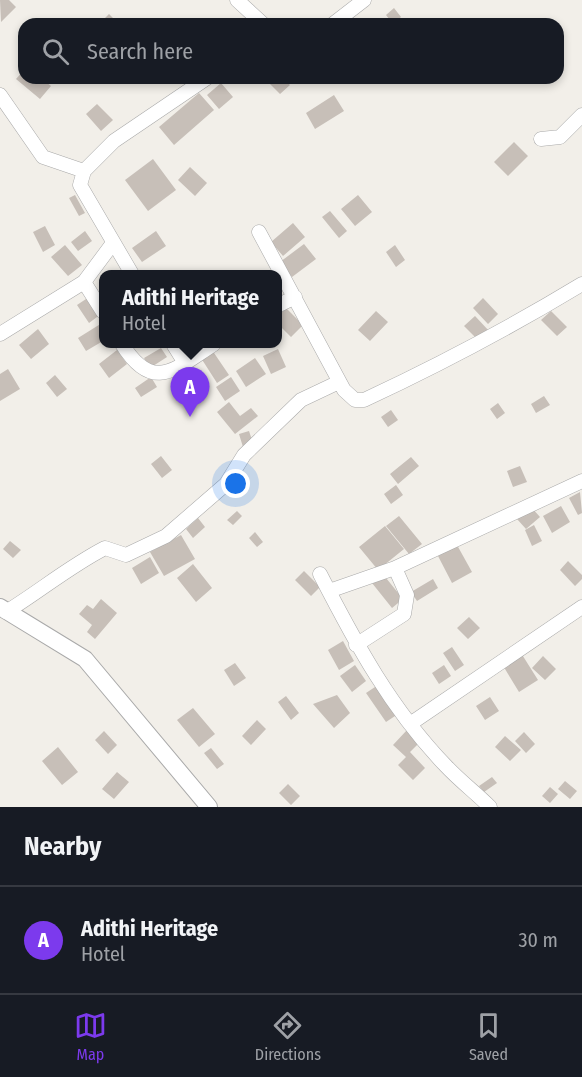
<!DOCTYPE html>
<html lang="en">
<head>
<meta charset="utf-8">
<style>
  body { margin:0; font-family:"Fira Sans Condensed",sans-serif; background:#242831; color:#f1f3f6 }
  .you { position:absolute; left:236px; top:484px; width:21px; height:21px; margin:-15px; border:4px solid #fff; border-radius:50%; background:#1a73e8; box-shadow:0 0 0 9px #1a73e833 }
  .badge { display:grid; place-items:center; width:39px; height:39px; border-radius:50%; background:#7c3aed; color:#fff; font-size:20px; font-weight:700 }
  .pin { position:absolute; translate:-50% -50px; filter:drop-shadow(0 2px 3px #0008) }
  .pin::after { content:''; position:absolute; top:32px; width:21px; height:18px; background:inherit; clip-path:polygon(0 0,100% 0,50% 100%) }
  .popup { position:absolute; left:99px; top:270px; width:183px; height:78px; box-sizing:border-box; display:grid; place-content:center; border-radius:12px; background:#171b24; filter:drop-shadow(0 2px 4px #0005); font-size:20px; white-space:nowrap; color:#9ea1a6 }
  .popup b { font-size:22px; color:#f1f3f6 }
  .popup::after { content:''; position:absolute; left:50%; top:100%; margin-left:-12px; border:12px solid transparent; border-top-color:#171b24 }
  .list { margin:0; padding:0; list-style:none }
  h2 { display:flex; justify-content:space-between; align-items:center; height:78px; margin:0; padding:0 24px; font-size:26px }
  h2 small { font-size:20px; font-weight:400; color:#9ea1a6 }
  .list li { display:grid; grid-template-columns:39px 1fr auto; gap:18px; align-items:center; box-sizing:border-box; height:108px; padding:0 24px; border-top:2px solid #363941 }
  .list b { display:block; font-size:22px; white-space:nowrap }
  .list p { margin:0; font-size:20px; white-space:nowrap; color:#9ea1a6 }
  .list em { font-size:20px; font-style:normal; color:#9ea1a6 }
  .icon { flex:none; width:33px; height:33px; fill:none; stroke:currentColor; stroke-width:2; stroke-linecap:round; stroke-linejoin:round }
  .map { position:relative; flex:none; width:582px; height:807px; overflow:hidden }
  .search { position:absolute; background:#171b24; box-shadow:0 3px 9px #0003; left:18px; right:18px; top:18px; height:66px; display:flex; align-items:center; gap:15px; box-sizing:border-box; padding:0 21px; border-radius:18px; color:#9ea1a6; font-size:22px }
  .sheet { height:186px; background:#171b24 }
  nav { display:flex; justify-content:space-around; align-items:center; box-sizing:border-box; height:84px; border-top:2px solid #363941; background:#171b24; font-size:16px; color:#9ea1a6 }
  nav a { display:grid; justify-items:center; gap:3px }
  nav .on { color:#7c3aed }
  .map>svg:first-child { display:block }
  .building { fill:#c7bfb8 }
  .lines { fill:none; stroke-linecap:round; stroke-linejoin:round }
  .minor-casing { stroke:#a9a9a9; stroke-width:15 }
  .tertiary-casing { stroke:#a9a9a9; stroke-width:18 }
  .minor { stroke:#fff; stroke-width:14 }
  .tertiary { stroke:#fff; stroke-width:16 }
</style>
</head>
<body>
<div class="map">
<svg width="582" height="807" viewBox="0 0 582 807">
  <rect width="100%" height="100%" fill="#f2efe9"/>
  <path class="building" d="M0 0H9L16 7 1 22Z
    M394 8 401 17 393 24 386 15Z
    M109 14 119 24H99Z
    M24 70V78H41L51 86 40 99 16 79Z
    M264 78H283L290 85 280 94Z
    M221 83 233 97 219 109 207 95Z
    M199 93 214 110 174 145 159 127Z
    M334 95 344 111 315 129 306 113Z
    M97 104 113 120 101 131 86 114Z
    M514 142 528 156 508 176 494 162Z
    M153 159 176 190 148 211 125 180Z
    M190 167 207 183 195 196 178 180Z
    M75 195 85 213 79 216 69 198Z
    M358 195 372 212 355 226 341 209Z
    M330 211 347 231 339 238 322 217Z
    M293 223 305 237 283 256 271 242Z
    M45 226 55 245 43 252 33 232Z
    M85 231 92 241 78 251 71 242Z
    M156 231 166 246 142 262 132 248Z
    M304 244 316 259 292 277 280 262Z
    M65 245 82 265 68 276 51 257Z
    M395 245 405 260 396 267 386 252Z
    M89 297 101 314 89 323 77 305Z
    M483 298 498 314 488 324 473 308Z
    M286 308 303 325 291 337 277 323V317Z
    M376 311 388 322 370 341 358 330Z
    M551 311 567 327 557 336 541 320Z
    M475 316 490 332 480 342 464 326Z
    M102 323 103 341 86 351 78 338Z
    M38 329 49 344 31 359 19 345Z
    M161 348 167 357 150 368 144 358Z
    M278 349 286 367 271 374 263 356Z
    M117 350 127 364 109 378 99 364Z
    M212 350 229 375 217 383 201 358Z
    M255 358 266 374 246 387 236 371Z
    M8 369 20 389 0 401V374Z
    M55 375 67 389 57 397 46 383Z
    M151 377 157 387 141 397 135 388Z
    M231 377 240 391 225 401 216 387Z
    M544 396 550 405 536 413 531 404Z
    M229 402 240 416 251 408 258 416 235 434 217 412Z
    M498 403 505 413 497 419 490 409Z
    M391 410 398 420 388 427 381 417Z
    M249 431 253 443 243 447 239 434Z
    M161 456 172 470 162 478 151 464Z
    M411 457 419 466 398 484 390 474Z
    M520 466 527 482 513 487 507 471Z
    M396 485 403 495 391 504 384 494Z
    M580 492 582 513 578 515 569 498Z
    M561 506 570 522 552 533 543 516Z
    M531 507 540 517 526 529 517 519Z
    M237 511 242 516 233 525 227 520Z
    M399 516 422 544 409 554 386 526Z
    M198 518 205 527 193 538 186 529Z
    M534 525 542 541 532 546 525 530Z
    M385 526 404 549 378 570 359 547Z
    M255 532 263 542 257 547 249 538Z
    M181 535 195 559 164 576 150 552Z
    M10 541 21 550 13 558 3 549Z
    M457 545 472 572 452 583 438 556Z
    M150 557 159 573 141 584 132 568Z
    M568 561 582 575V579L575 586 560 570Z
    M193 564 212 588 196 602 177 578Z
    M304 571 320 587 311 596 295 580Z
    M382 573 403 599 392 608 372 583Z
    M433 579 438 588 417 601 411 592Z
    M101 599 117 613 95 639 87 632 92 625 79 614 87 605 93 609Z
    M469 617 480 628 468 639 457 628Z
    M343 641 354 661 339 670 328 650Z
    M452 647 464 665 455 671 443 653Z
    M521 653 538 680 519 692 502 664Z
    M543 656 556 669 545 680 532 668Z
    M235 663 246 678 234 686 224 670Z
    M355 665 366 681 352 692 340 676Z
    M444 665 451 676 439 684 432 673Z
    M378 685 398 714 386 722 366 693Z
    M337 695 350 713 334 728 313 704Z
    M286 696 299 713 291 720 278 702Z
    M490 697 499 711 485 720 476 706Z
    M193 708 215 734 199 747 177 720Z
    M257 720 266 729 251 745 242 736Z
    M407 730 419 743 410 752 425 768 413 780 398 765 406 757 393 745Z
    M104 731 117 745 108 754 95 740Z
    M524 732 535 744 526 753 515 741Z
    M505 736 521 750 510 761 495 747Z
    M58 747 78 772 62 785 42 761Z
    M211 748 224 764 217 769 204 753Z
    M117 772 129 782 114 799 102 789Z
    M492 777 497 783 484 792 479 786Z
    M565 781 577 791 570 799 558 789Z
    M288 784 300 796 291 805 279 793Z
    M550 787 558 794 550 803 542 796Z"/>
  <g class="lines">
    <g class="minor-casing">
      <path id="minor" d="M237 0 263 24
        M333 24 364 0
        M0 95 43 157 84 171
        M541 139 560 137 582 115
        M259 232 344 390 355 400H364C439 365 511 327 582 284
        M132 274 80 185 84 171 114 141 207 78
        M84 282 103 312
        M277 306 295 297
        M0 334 84 282 113 243
        M122 344C153 394 175 369 214 344
        M173 344 185 363
        M320 574C356 644 391 709 446 766 460 781 476 793 490 807
        M329 591 395 568
        M6 612C40 591 70 566 105 548L126 555 166 536 226 484 244 455 301 400 339 382
        M356 645 404 614 407 595 395 568 582 481
        M410 724 582 607"/>
    </g>
    <g class="tertiary-casing">
      <path id="tertiary" d="M0 607 85 659 209 807"/>
    </g>
    <use href="#minor" class="minor"/>
    <use href="#tertiary" class="tertiary"/>
  </g>
</svg>
<div class="you"></div>
<div class="pin badge" style="left:190px;top:417px">A</div>
<div class="popup"><b>Adithi Heritage</b>Hotel</div>
<div class="search"><svg class="icon" aria-label="search" viewBox="0 0 24 24"><circle cx="10" cy="10" r="6"/><path d="M15 15l6 6"/></svg>Search here</div>
</div>
<section class="sheet">
<h2>Nearby<small></small></h2>
<ul class="list">
<li><span class="badge">A</span><div><b>Adithi Heritage</b><p>Hotel</p></div><em>30 m</em></li>
</ul>
</section>
<nav>
<a class="on"><svg class="icon" aria-label="map" viewBox="0 0 24 24"><path d="M3 6l6-2 6 2 6-2v14l-6 2-6-2-6 2zM9 4v14M15 6v14"/></svg>Map</a>
<a><svg class="icon" aria-label="directions" viewBox="0 0 24 24"><path d="M12 3l9 9-9 9-9-9zM9 14v-3h6M13 9l2 2-2 2"/></svg>Directions</a>
<a><svg class="icon" aria-label="saved" viewBox="0 0 24 24"><path d="M7 4h10v16l-5-4-5 4z"/></svg>Saved</a>
</nav>
</body>
</html>
